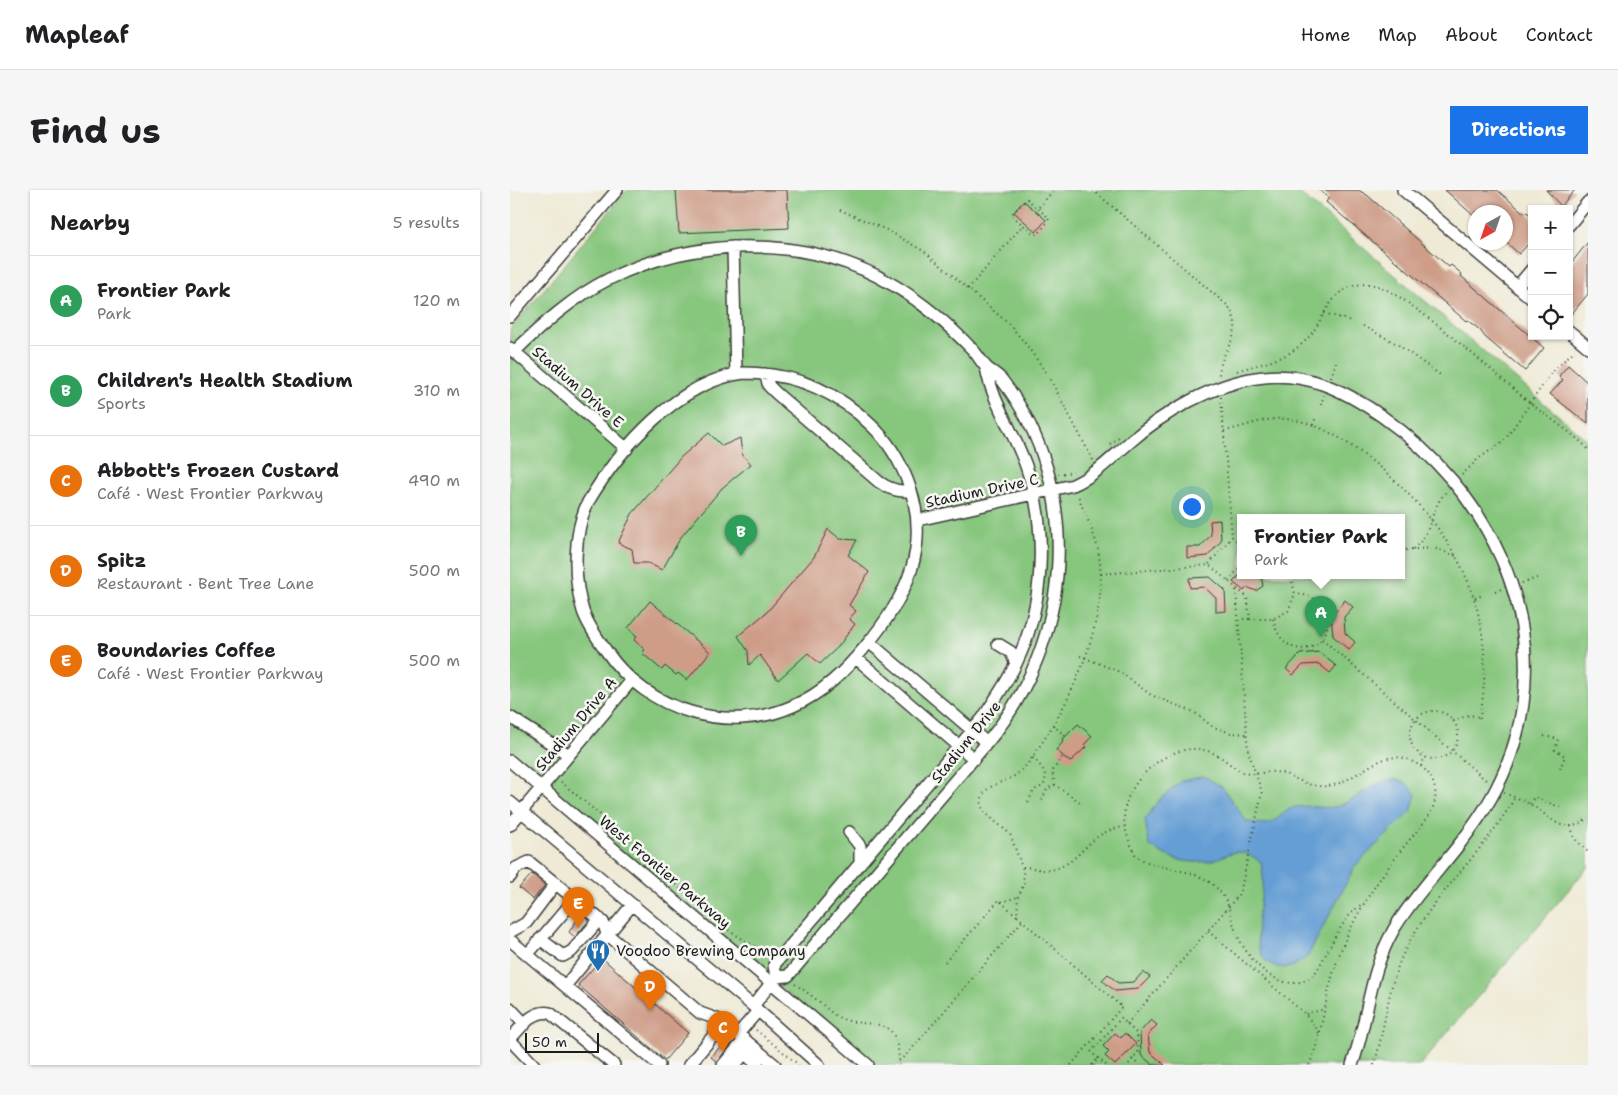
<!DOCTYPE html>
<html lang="en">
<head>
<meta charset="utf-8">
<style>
  body { margin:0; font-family:"Shantell Sans",sans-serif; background:#f6f6f6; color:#202124 }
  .controls { position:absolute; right:15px; top:15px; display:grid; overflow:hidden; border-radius:0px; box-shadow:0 1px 4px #0004 }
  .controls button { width:45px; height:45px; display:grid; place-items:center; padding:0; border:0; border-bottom:1px solid #e0e0e0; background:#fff; color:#202124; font:25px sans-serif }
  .compass { position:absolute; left:958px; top:15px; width:45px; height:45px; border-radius:50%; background:#fff; box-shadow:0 1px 4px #0004; rotate:220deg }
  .scale { position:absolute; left:15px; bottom:12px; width:74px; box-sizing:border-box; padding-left:5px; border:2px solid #1c1c1c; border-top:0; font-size:14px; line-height:18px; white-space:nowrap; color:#1c1c1c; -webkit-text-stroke:4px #f6f6f2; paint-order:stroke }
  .you { position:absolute; left:681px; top:316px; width:18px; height:18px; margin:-12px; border:4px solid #fff; border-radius:50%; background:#1a73e8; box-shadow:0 0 0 8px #1a73e833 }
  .badge { display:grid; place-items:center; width:32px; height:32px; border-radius:50%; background:#1a73e8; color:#fff; font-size:16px; font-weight:700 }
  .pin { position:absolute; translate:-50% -41px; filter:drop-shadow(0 1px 2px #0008) }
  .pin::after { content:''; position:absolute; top:26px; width:18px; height:15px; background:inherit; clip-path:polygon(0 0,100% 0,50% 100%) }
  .popup { position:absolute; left:727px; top:324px; width:168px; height:65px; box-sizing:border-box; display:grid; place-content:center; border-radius:0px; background:#fff; filter:drop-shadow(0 1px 4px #0005); font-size:16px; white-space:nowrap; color:#757577 }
  .popup b { font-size:19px; color:#202124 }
  .popup::after { content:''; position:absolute; left:50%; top:100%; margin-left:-10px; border:10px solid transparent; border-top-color:#fff }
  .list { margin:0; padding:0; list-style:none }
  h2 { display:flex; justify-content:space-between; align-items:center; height:65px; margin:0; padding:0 20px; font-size:21px }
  h2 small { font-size:16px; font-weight:400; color:#757577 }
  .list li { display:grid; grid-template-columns:32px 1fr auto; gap:15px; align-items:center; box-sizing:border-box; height:90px; padding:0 20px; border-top:1px solid #e0e0e0 }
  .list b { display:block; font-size:19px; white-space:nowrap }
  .list p { margin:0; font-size:16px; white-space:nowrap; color:#757577 }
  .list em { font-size:16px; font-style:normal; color:#757577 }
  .icon { flex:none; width:28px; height:28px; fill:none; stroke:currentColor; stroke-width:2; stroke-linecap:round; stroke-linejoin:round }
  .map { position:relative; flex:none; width:1078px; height:875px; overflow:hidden; border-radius:0px }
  header { display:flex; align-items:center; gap:30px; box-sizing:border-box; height:70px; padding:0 25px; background:#fff; border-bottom:1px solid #e0e0e0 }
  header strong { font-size:24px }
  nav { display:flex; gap:28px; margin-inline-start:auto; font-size:18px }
  .intro { display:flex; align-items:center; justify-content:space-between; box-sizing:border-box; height:120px; padding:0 30px }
  h1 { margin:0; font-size:35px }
  .button { padding:12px 22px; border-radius:0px; background:#1a73e8; color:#fff; font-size:18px; font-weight:700 }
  main { display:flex; gap:30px; padding:0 30px }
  aside { flex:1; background:#fff; border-radius:0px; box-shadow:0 1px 4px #0004 }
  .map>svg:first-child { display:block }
  .green { fill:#86c67d; stroke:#51714c; fill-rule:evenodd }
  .water { fill:#659ed4; stroke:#405d78 }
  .building { fill:#ce9c87 }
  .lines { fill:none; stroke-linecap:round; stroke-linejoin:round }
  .minor-casing { stroke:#3c3b38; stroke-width:14 }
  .path { stroke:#3c3b38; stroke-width:2; stroke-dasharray:1 4; stroke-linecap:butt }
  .minor { stroke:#fff; stroke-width:11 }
  .labels { text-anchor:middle; stroke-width:5; stroke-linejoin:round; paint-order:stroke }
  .street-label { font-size:15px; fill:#1c1c1c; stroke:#f6f6f2 }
  .poi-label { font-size:15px; fill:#1c1c1c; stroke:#f6f6f2; text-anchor:start }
</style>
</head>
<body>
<header>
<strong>Mapleaf</strong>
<nav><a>Home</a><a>Map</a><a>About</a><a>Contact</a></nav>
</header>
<div class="intro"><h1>Find us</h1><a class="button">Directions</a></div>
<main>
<aside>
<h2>Nearby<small>5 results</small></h2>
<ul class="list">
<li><span class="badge" style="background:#2e9e5b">A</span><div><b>Frontier Park</b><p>Park</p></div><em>120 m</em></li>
<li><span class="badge" style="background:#2e9e5b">B</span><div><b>Children's Health Stadium</b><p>Sports</p></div><em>310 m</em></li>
<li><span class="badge" style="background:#e8710a">C</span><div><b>Abbott's Frozen Custard</b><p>Café · West Frontier Parkway</p></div><em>490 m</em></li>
<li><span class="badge" style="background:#e8710a">D</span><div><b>Spitz</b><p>Restaurant · Bent Tree Lane</p></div><em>500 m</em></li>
<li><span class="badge" style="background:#e8710a">E</span><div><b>Boundaries Coffee</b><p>Café · West Frontier Parkway</p></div><em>500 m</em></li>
</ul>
</aside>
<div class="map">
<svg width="1078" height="875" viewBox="0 0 1078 875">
  <rect width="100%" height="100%" fill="#f6f6f2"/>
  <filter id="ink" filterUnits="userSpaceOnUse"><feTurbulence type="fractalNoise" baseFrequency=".02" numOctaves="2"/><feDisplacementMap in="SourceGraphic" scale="10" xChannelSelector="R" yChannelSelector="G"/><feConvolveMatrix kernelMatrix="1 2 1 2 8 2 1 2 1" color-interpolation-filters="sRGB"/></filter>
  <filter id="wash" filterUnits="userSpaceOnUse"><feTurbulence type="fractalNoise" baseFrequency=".0096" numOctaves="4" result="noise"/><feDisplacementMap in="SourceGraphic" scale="20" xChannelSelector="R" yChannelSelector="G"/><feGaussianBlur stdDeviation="1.12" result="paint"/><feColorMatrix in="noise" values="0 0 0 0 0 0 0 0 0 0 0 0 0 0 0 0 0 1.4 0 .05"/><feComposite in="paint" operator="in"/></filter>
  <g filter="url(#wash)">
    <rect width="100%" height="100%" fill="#efead5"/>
    <path class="green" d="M117 0H786L1078 251V677L910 875H362L0 570V140ZM731 328H891V386H731Z"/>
    <path class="water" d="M694 586 712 597 737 632C743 632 751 634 756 634 768 632 774 619 786 617 801 614 817 621 831 615 856 605 885 570 906 605L901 621 845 676 798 766C788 774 781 780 768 777 734 770 752 714 753 691 753 685 752 678 751 672 720 650 720 671 690 672 670 673 654 666 639 655L635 629 649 610 671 591Z"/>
    <g id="blocks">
      <path class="building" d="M166 0H277L279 38 169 43Z
        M809 0H848L857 5 939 77 941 75 952 84 951 86 1034 158 1015 181 975 147 970 140 957 130 956 131 829 23 816 12 819 8Z
        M935 0H987L1014 23 1016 21 1022 27V50L1009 64 996 52V22H966L965 27Z
        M1036 0H1065L1051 16Z
        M514 11 536 30 526 42 504 22Z
        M1078 52V104L1059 127V76Z
        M1058 175 1078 193V234L1040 204 1053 190 1049 186Z
        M199 243 212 256 230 248 232 264 241 274 212 298 171 347 152 380 138 373H124L122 359 108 353 122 324 171 267Z
        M710 330 711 351 698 366 677 368V357H690L701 345 700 331Z
        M318 339 330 349 347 350 338 365 359 382 339 415 346 421 339 429 345 434 328 457 310 474 298 463 268 490 250 465 239 475 238 461 228 446 257 422 304 367Z
        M729 386H751L753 396 746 401 737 397 734 401 723 392Z
        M700 387 715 400 716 421 706 422V408L694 397 680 398 679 388Z
        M835 410 843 417 834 427 835 443 845 452 839 460 823 446 821 426Z
        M140 411 200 462 177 490 168 483 166 485 155 476 152 480 132 463 135 460 124 450 127 446 118 438Z
        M809 462 826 476 820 483 809 474 793 475 783 485 776 479 790 464Z
        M568 534 582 546 574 555 576 557 560 572 546 560 553 552 552 550Z
        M22 684 35 695 23 710 9 698Z
        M71 724 79 730 65 747 59 742Z
        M92 768 178 843 155 870 68 795Z
        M633 782 640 787 628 799 605 801 592 790 598 784 608 793 624 792Z
        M641 830 647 835 638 845 640 862 655 875H643L631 865 630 842Z
        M605 843 611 848 615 843 626 854 605 875 595 866 599 862 593 856Z
        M217 849 221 853 207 872 201 867Z"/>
    </g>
  </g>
  <g filter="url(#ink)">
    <use href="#blocks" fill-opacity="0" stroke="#3c3b38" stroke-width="1"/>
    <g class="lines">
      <g class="minor-casing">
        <path id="minor" d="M893 0 1022 109
          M1059 35 1078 12
          M223 57 226 184
          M1007 97 1022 79
          M0 126 107 0
          M1059 141 1078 157
          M0 158 117 259
          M4 162C33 134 63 107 99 89 187 46 300 44 385 96 413 113 439 135 462 159 468 165 471 172 477 178 482 182 488 185 492 190 575 298 563 451 477 553L278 786 266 787 243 816
          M234 183C284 183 325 200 361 235 378 251 390 271 398 292 422 356 397 407 355 457 335 481 313 503 283 516 218 545 137 521 97 462 88 449 78 436 73 421 63 388 63 344 78 312 110 258 168 191 234 183Z
          M255 184 259 196 266 203 369 292C379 299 389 303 401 300
          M408 330 563 295C586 285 601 268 620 252 653 223 701 195 746 188 795 180 834 200 873 227 976 300 1042 424 1005 551 995 588 975 622 951 652 929 681 903 707 884 739 858 784 859 828 842 875
          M359 452 477 553
          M488 454 501 462 506 474
          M346 468 464 569
          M0 527 59 565
          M0 571 358 875
          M0 612 243 816 309 875
          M0 635 122 490
          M339 642 350 656V673
          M0 687 6 678 19 672 93 732 97 744 190 823 207 829 228 844 248 821
          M0 742 16 733 46 693
          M30 749 53 766 62 761 90 729
          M0 750 149 875
          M17 765 65 709
          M266 787 264 775 473 528C488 505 504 482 514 455 535 400 536 331 516 276 504 242 482 212 476 177
          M55 796 122 715
          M0 818 15 834
          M228 844 265 875
          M0 849C11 838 23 819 40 823L104 875
          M0 850 24 875
          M235 864 248 875
          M179 875 214 833
          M213 875 234 850
          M225 875 241 855"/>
      </g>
      <path class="path" d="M583 0 718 116C738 146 710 156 709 186
        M517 9 539 28 537 33 528 44H524L501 25Z
        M529 17 544 0
        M330 20 379 41 415 62 498 133 515 153 538 185 583 270
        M458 99 513 35
        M814 123 841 131
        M853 136 887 154 933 187
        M727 181C754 172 773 172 795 151 813 134 816 107 840 97 850 93 863 93 873 98 889 105 903 117 917 127 952 154 985 183 1019 212 1038 228 1060 240 1078 259
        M821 187 826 172
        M711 207 722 347
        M811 215 814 205
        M803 235 806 227
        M714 241C735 237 754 227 777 229 810 232 841 254 867 275 949 344 990 423 969 532
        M600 254 610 246
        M548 284 563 282
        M952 285 968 269 994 251 1042 182 1065 160
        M903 359C925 341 918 320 937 301
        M891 360 924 358 946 366
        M699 374 722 347 731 354
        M591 384 699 375 737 407 740 429H763L778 421 785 404 781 386
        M718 391 731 376
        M1012 393 1027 388
        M985 401 992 399
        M965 408 973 405
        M728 429H740
        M763 429C774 480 831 458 815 418L801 406 785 404
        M812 449 977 591
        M570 466 610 482 641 505 684 522 703 537 721 543 736 544
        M900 545a24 24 0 1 1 48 0a24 24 0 1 1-48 0Z
        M943 531 959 525 969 527
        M543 535 555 546
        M1034 546 1048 549 1045 560 1055 566 1050 579
        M26 571 34 577
        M911 576 915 567
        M51 592 123 652 134 666 150 676 171 700 197 716 218 740 244 756 255 768
        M545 595 542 582 553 566
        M994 603C1004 607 1014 610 1023 616 1043 629 1054 647 1078 628
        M532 610 537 599 545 595 570 612
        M518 612 524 600 533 596C540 584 530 575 522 567
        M1020 614 1024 607 1050 617
        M1061 636 1064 648 1078 662
        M513 677C523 677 531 681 540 680 573 674 576 641 614 637
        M491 712 508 707
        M698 741 794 823 805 836 810 845
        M435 772 489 710 507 726
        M285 794C292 799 300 804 307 810 314 815 320 823 328 827 359 842 389 818 389 875
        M796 824 815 819
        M617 834 727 707 731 699 752 602 738 561 726 398
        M246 840 289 875
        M622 869 629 875
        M389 871 399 862 513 730
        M651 872 654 875
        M561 875 612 817 507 726 508 707 514 694 513 680 500 644 473 621C465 593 494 595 507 584 519 575 529 557 537 545 568 496 598 425 589 366 586 344 575 326 568 305
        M582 875 588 869
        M596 875 581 862 611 828 627 844 628 862 618 875
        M799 875C811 849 813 822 820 795 833 741 863 695 897 653 910 636 931 619 924 595 921 585 914 577 905 573 867 551 847 600 808 596 792 595 781 583 765 582 755 581 745 586 735 583 723 579 715 568 703 563 674 550 641 571 625 595 608 620 613 640 626 666 648 681 679 677 701 693 725 711 718 734 733 756 746 778 775 805 801 787 806 783 809 777 812 771 823 753 833 725 854 713
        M864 875C876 836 877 795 896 758 925 702 975 662 1005 607"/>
      <use href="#minor" class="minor"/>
    </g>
  </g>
  <defs>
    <g id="restaurant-pin" transform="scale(1.25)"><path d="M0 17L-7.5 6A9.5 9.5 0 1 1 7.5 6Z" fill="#1f6fb2" stroke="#f6f6f2"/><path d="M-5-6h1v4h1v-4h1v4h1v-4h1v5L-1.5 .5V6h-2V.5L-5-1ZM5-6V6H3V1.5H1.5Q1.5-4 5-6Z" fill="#fff"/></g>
  </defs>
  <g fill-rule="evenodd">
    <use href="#restaurant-pin" x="88" y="761"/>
  </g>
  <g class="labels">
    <g class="street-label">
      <text transform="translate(68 197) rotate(41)" y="5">Stadium Drive E</text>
      <text transform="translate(472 301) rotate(-12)" y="5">Stadium Drive C</text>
      <text transform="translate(66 534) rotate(-50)" y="5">Stadium Drive A</text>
      <text transform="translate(456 552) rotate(-51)" y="5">Stadium Drive</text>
      <text transform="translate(155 682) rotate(40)" y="5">West Frontier Parkway</text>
    </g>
    <g class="poi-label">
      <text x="106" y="766">Voodoo Brewing Company</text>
    </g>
  </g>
</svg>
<div class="controls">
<button>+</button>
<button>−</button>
<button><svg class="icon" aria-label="locate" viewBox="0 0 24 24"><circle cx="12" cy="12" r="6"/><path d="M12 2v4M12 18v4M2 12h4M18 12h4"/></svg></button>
</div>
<svg class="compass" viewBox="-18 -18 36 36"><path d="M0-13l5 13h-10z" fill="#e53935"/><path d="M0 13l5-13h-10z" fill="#757577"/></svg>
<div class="scale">50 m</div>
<div class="you"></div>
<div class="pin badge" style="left:811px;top:447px;background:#2e9e5b">A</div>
<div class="popup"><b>Frontier Park</b>Park</div>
<div class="pin badge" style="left:231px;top:366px;background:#2e9e5b">B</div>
<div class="pin badge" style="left:213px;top:862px;background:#e8710a">C</div>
<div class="pin badge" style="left:140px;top:821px;background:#e8710a">D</div>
<div class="pin badge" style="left:68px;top:738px;background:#e8710a">E</div>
</div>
</main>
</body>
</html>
